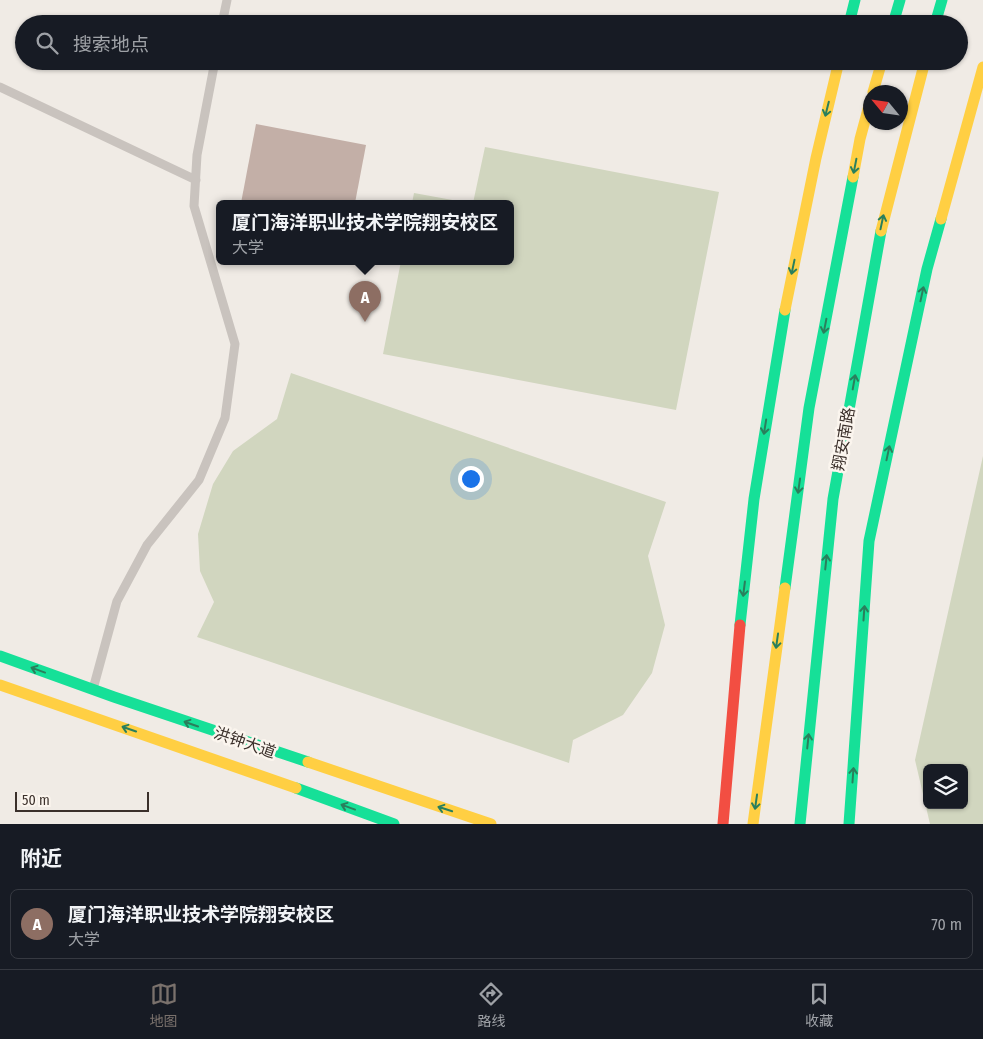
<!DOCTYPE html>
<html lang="zh">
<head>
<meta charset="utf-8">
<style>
  body { margin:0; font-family:"Fira Sans Condensed","Noto Sans SC",sans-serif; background:#242831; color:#f1f3f6 }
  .controls { position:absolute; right:15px; bottom:15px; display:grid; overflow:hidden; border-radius:8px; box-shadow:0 1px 4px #0004 }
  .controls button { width:45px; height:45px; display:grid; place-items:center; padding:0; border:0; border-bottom:1px solid #363941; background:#171b24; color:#f1f3f6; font:25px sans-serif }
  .compass { position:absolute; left:863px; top:85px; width:45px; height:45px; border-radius:50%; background:#171b24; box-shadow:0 1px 4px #0004; rotate:299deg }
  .scale { position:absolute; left:15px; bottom:12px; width:134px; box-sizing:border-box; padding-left:5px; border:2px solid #3b302b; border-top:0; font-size:14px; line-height:18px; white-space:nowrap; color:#3b302b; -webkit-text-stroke:4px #fbf5ee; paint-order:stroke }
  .you { position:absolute; left:470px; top:478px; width:18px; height:18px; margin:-12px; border:4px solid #fff; border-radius:50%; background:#1a73e8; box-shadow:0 0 0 8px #1a73e833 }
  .badge { display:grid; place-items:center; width:32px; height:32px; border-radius:50%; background:#7a716c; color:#fff; font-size:16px; font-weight:700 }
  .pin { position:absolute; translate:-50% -41px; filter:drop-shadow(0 1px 2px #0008) }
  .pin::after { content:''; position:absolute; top:26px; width:18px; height:15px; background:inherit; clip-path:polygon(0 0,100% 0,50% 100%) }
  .popup { position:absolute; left:216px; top:200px; width:298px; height:65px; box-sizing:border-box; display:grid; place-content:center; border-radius:8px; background:#171b24; filter:drop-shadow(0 1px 4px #0005); font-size:16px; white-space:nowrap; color:#9ea1a6 }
  .popup b { font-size:19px; color:#f1f3f6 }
  .popup::after { content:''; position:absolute; left:50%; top:100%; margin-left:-10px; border:10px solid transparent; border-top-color:#171b24 }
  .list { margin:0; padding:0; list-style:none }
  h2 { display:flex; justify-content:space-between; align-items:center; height:65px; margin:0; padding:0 20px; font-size:21px }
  h2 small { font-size:16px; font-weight:400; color:#9ea1a6 }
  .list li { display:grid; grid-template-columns:32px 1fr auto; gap:15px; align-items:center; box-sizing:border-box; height:70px; margin:0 10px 10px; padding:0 10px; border:1px solid #363941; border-radius:8px }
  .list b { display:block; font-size:19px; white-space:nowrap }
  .list p { margin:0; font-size:16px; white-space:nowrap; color:#9ea1a6 }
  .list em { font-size:16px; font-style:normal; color:#9ea1a6 }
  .icon { flex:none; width:28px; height:28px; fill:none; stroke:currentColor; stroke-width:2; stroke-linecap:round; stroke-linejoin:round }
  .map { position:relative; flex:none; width:983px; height:824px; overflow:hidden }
  .search { position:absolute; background:#171b24; box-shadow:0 1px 4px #0004; left:15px; right:15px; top:15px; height:55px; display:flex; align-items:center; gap:12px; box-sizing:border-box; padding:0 18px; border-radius:28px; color:#9ea1a6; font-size:19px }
  .sheet { height:145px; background:#171b24 }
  nav { display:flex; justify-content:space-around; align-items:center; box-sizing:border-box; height:70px; border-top:1px solid #363941; background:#171b24; font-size:14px; color:#9ea1a6 }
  nav a { display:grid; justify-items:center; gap:2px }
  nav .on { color:#7a716c }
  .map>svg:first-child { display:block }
  .green { fill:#d1d6bf; fill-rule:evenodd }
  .building { fill:#c3afa7 }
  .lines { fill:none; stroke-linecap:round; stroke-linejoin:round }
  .lane { stroke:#c9c3be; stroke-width:9 }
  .fast { stroke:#16e098; stroke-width:11 }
  .slow { stroke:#ffcf43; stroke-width:11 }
  .jam { stroke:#f24e42; stroke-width:11 }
  .oneway { stroke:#2a7f5c }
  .labels { text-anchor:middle; stroke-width:5; stroke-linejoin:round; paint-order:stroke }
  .street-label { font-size:16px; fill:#3b302b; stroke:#fbf5ee }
</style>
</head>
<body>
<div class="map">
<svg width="983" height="824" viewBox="0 0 983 824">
  <rect width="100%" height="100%" fill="#f0ebe5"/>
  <path class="green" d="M485 147 719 192 676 410 383 354 401 261H510V203H473Z
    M414 193 469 203H412Z
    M291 373 666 502 648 556 665 625 652 673 623 715 573 740 569 763 197 637 214 602 200 571 198 534 213 484 233 451 277 419Z
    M983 456V824H930L915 760ZM927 768H964V805H927Z"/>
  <path class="building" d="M256 124 366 145 355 203H241Z"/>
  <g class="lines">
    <path class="lane" d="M222 24 227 0
      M0 87 196 180
      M93 689 117 601 147 545 199 480 225 418 235 344 194 206 197 155 215 61"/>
    <path class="fast" d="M849 24 855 0
      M893 24 900 0
      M935 24 942 0
      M785 588 809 408 853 177
      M740 625 754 499 785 310
      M0 656 114 697 308 762
      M296 788 394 824
      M800 824 833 499 881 231
      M849 824 869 541 927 269 941 219"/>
    <path class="slow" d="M873 92 882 61
      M853 177 860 139 870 102
      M941 219 983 67
      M881 231 925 61
      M785 310 816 158 839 61
      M0 685 296 788
      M308 762 491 824
      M753 824 785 588"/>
    <path class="jam" d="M723 824 740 625"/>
  </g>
  <defs><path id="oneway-shaft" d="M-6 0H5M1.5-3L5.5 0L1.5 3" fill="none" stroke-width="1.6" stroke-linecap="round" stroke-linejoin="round" transform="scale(1.25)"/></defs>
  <g class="oneway">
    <use href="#oneway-shaft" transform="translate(827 109) rotate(104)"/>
    <use href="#oneway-shaft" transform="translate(855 166) rotate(101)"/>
    <use href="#oneway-shaft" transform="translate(882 222) rotate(-78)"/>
    <use href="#oneway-shaft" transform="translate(793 267) rotate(102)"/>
    <use href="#oneway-shaft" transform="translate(922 294) rotate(-78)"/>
    <use href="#oneway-shaft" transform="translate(825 326) rotate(101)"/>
    <use href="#oneway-shaft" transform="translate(854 382) rotate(-80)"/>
    <use href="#oneway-shaft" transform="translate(765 427) rotate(99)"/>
    <use href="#oneway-shaft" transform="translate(888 453) rotate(-78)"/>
    <use href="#oneway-shaft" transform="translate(799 486) rotate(98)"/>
    <use href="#oneway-shaft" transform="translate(826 562) rotate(-84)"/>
    <use href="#oneway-shaft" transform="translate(744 589) rotate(97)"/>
    <use href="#oneway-shaft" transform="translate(864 613) rotate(-86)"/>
    <use href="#oneway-shaft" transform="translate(777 641) rotate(98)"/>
    <use href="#oneway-shaft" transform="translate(38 670) rotate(-160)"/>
    <use href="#oneway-shaft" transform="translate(191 724) rotate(-161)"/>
    <use href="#oneway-shaft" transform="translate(129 729) rotate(-161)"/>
    <use href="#oneway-shaft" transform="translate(808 741) rotate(-84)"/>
    <use href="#oneway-shaft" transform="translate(853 775) rotate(-86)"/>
    <use href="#oneway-shaft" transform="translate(756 802) rotate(98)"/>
    <use href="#oneway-shaft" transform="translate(348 807) rotate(-160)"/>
    <use href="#oneway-shaft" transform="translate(445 809) rotate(-162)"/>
  </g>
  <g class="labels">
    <g class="street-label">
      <text transform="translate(843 439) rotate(-80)" y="6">翔安南路</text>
      <text transform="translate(245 742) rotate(19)" y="6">洪钟大道</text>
    </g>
  </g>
</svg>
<div class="controls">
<button><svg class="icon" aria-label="layers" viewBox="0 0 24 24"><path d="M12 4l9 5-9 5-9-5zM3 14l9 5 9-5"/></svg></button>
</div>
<svg class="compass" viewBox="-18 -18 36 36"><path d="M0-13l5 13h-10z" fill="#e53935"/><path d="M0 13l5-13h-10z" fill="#9ea1a6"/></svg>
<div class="scale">50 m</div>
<div class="you"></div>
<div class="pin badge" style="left:365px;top:322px;background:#8d6e63">A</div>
<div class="popup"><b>厦门海洋职业技术学院翔安校区</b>大学</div>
<div class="search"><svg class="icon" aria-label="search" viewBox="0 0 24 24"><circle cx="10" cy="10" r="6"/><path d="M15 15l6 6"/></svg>搜索地点</div>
</div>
<section class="sheet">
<h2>附近<small></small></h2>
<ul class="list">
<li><span class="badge" style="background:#8d6e63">A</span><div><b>厦门海洋职业技术学院翔安校区</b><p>大学</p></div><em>70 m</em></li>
</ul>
</section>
<nav>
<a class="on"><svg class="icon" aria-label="map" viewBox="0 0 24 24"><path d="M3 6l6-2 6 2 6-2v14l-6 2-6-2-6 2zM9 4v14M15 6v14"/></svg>地图</a>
<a><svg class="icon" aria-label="directions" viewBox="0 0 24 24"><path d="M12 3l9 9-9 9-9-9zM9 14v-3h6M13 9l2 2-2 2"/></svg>路线</a>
<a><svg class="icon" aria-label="saved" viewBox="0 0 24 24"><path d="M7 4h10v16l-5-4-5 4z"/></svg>收藏</a>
</nav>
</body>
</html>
